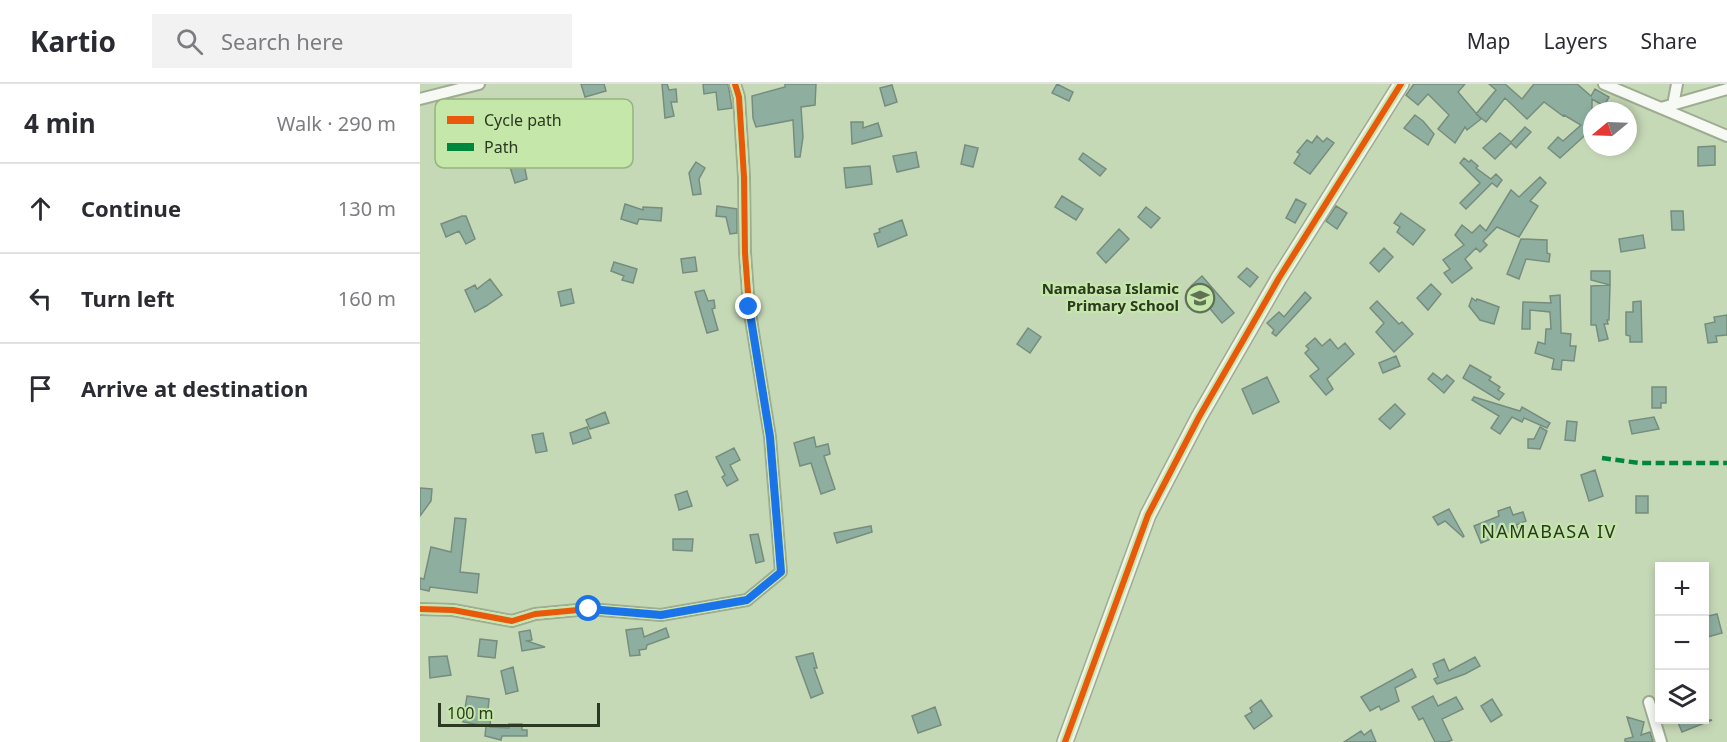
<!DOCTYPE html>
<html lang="en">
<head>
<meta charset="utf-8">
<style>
  body { margin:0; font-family:"Noto Sans",sans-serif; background:#f2f2f3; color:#2b2b33 }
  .controls { position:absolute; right:18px; bottom:18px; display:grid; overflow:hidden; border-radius:0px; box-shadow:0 3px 9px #0003 }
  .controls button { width:54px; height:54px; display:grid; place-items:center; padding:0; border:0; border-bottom:2px solid #e1e1e2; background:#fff; color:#2b2b33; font:30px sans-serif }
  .compass { position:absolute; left:1163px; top:18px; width:54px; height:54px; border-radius:50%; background:#fff; box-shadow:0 3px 9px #0003; rotate:251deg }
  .scale { position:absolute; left:18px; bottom:15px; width:162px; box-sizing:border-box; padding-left:6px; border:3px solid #2b3920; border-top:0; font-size:16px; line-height:21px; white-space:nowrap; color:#2b3920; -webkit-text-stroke:4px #c5e7a9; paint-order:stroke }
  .stop { position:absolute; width:18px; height:18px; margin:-14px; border:4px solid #1a73e8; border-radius:50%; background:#fff }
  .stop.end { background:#1a73e8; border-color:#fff; box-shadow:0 2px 6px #0008 }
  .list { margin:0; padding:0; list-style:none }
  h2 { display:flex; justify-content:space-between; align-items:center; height:78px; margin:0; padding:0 24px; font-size:26px }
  h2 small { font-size:20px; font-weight:400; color:#7c7c81 }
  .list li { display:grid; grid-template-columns:39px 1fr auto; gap:18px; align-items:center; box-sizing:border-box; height:90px; padding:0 24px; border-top:2px solid #e1e1e2 }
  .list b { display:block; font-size:22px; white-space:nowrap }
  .list em { font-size:20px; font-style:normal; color:#7c7c81 }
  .icon { flex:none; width:33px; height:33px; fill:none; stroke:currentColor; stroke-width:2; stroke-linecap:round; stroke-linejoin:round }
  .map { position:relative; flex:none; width:1307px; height:658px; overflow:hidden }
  header { display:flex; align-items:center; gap:36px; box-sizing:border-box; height:84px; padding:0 30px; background:#fff; border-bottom:2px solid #e1e1e2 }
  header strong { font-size:28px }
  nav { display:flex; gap:33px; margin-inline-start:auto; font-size:21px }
  .search { width:420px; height:54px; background:#f2f2f3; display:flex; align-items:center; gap:15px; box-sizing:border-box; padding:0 21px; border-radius:0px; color:#7c7c81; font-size:22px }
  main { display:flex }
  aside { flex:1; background:#fff }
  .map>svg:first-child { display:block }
  .building { fill:#8eaf9f; stroke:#768d7e; stroke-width:1.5 }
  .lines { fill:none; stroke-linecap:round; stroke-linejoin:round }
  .street-casing { stroke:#9eac92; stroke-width:14 }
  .secondary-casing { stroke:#9eac92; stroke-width:18 }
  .street { stroke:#f6f9f4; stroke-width:10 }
  .secondary { stroke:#f1f2e9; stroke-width:15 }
  .quiet { stroke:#00873e; stroke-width:4.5; stroke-dasharray:9 4.5; stroke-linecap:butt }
  .cycleway-casing { stroke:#c5e7a9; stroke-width:10 }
  .cycleway { stroke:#e8590c; stroke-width:6 }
  .route { stroke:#1a73e8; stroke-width:8 }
  .labels { text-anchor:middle; stroke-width:4.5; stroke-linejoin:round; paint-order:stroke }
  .poi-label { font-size:15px; font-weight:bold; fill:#2b3920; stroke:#c5e7a9; text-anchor:end }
  .quarter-label { font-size:18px; letter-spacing:1.5px; fill:#2b3920; stroke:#c5e7a9 }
  .key { fill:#c5e7a9; stroke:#97b380; stroke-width:1.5 }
  .key-label { font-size:16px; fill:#2b3920 }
</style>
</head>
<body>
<header>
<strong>Kartio</strong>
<div class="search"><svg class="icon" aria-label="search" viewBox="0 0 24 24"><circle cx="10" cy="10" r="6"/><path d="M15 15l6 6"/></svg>Search here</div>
<nav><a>Map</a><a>Layers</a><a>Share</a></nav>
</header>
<main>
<aside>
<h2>4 min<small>Walk · 290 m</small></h2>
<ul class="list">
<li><svg class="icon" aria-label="ahead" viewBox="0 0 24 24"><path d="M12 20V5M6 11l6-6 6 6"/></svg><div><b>Continue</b></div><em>130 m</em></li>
<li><svg class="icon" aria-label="left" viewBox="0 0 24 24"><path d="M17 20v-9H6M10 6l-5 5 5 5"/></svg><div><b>Turn left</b></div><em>160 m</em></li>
<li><svg class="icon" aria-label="arrive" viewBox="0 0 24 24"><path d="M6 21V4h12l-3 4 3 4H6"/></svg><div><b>Arrive at destination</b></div></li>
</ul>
</aside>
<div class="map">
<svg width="1307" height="658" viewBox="0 0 1307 658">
  <rect width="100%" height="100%" fill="#c6d9b7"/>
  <path class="building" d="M161 0H184L186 7 165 13Z
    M242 0H247L249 6 256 5 257 18H251L254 32 245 34Z
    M283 0H308L312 24 298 26 296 8 284 10Z
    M365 0H396L395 21 381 23 383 53 380 73H375L373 36 336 43 333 34 332 12 365 3Z
    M637 0 653 8 649 17 632 9Z
    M994 0H1045L1038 8 1061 35 1047 46 1045 43 1035 59 1018 45 1029 31 1008 10 998 21 986 11Z
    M1069 0H1085L1102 15 1114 0H1157L1171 12 1175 5 1189 13 1184 22 1172 15V45L1140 74 1128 64 1138 53 1143 57 1161 41 1144 31 1143 32 1124 18 1107 35 1085 14 1066 38 1056 30 1076 6Z
    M472 1 477 18 465 22 460 4Z
    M995 31 1003 37 1014 50 1008 61 984 44Z
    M431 38H443V44L458 39 462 52 432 60Z
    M1105 43 1111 48 1096 64 1091 59 1075 75 1063 64 1080 49 1091 58Z
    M897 52 903 58 907 54 914 59 890 90 874 79 880 70 877 68 887 56 892 59Z
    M545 61 558 64 553 83 541 80Z
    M1295 62V81L1278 82V63Z
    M101 65 107 95 95 99 90 83 87 84 83 70Z
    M496 68 499 83 477 88 473 72Z
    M663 69 686 85 680 92 659 75Z
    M1044 74 1049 78 1051 76 1058 82 1056 84 1071 95 1076 90 1082 96 1077 103 1072 99 1046 125 1040 119 1060 99 1040 79Z
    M276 78 285 84 279 95 281 110 273 111 269 89Z
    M450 82 452 100 426 104 424 84Z
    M1120 93 1126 99 1110 117 1118 122 1099 153 1077 143 1063 157 1067 161 1060 168 1056 164 1045 175 1052 184 1032 199 1024 189 1030 185 1023 176 1044 161 1035 151 1042 141 1052 149 1060 141 1066 147 1091 106 1099 113Z
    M642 112 663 125 656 136 635 123Z
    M876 115 886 120 875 139 866 134Z
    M205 120 223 126V123L242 124 241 137 219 135 217 140 201 135Z
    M297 122 317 125V149L310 150 306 133 296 132Z
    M916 122 927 129 917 145 906 137Z
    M726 123 740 134 731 144 718 133Z
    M1251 127H1263L1264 146H1252Z
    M981 129 1005 146 993 161 977 148 980 143 974 139Z
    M42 132H46L55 155 46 160 39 147 26 153 21 140Z
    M482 136 487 151 458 163 454 150 460 148 459 145Z
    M699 145 709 155 686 179 677 169Z
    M1223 151 1225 164 1201 168 1199 155Z
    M1101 155 1127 156V169L1130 170 1129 178 1106 175 1099 195 1087 190Z
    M964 164 973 173 959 188 950 179Z
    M275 173 277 187 263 189 261 175Z
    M194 178 217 185 213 199 202 196 204 192 191 187Z
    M827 184 838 193 830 203 818 193Z
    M1171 187H1190V201L1171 196Z
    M782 192 814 229 802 239 771 202Z
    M70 195 82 211 66 222 55 228 45 206 55 201 57 205Z
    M1011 200 1021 210 1008 226 997 214Z
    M1190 201 1189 236H1187L1188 240H1184L1188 255 1179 257 1176 241H1171V202Z
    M151 205 154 219 141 222 138 208Z
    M284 206 288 217 294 216 295 224 292 225 298 246 287 249 275 208Z
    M885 208 891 214 856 252 852 249 854 246 847 239 859 228 864 233Z
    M1140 211 1141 249 1151 250 1150 262H1156L1154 277 1142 276 1141 286 1132 285 1134 275 1115 269 1118 258 1125 260 1126 245H1131L1130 228 1110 226V245H1102L1103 218 1131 219 1130 212Z
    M1052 214 1056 217 1057 215 1079 223 1074 240 1060 236 1049 222Z
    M957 217 979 240 982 238 993 250 974 268 956 248 964 239 950 224Z
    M1221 217 1222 258H1210V252L1206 251V228H1213V218Z
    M1307 231V251L1296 252 1297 258 1288 259 1285 240 1295 238 1294 233Z
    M608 244 621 253 610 269 597 260Z
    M895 254 902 262 910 255 918 265 925 259 934 270 907 295 913 305 906 311 890 292 899 285 885 269 889 265 886 262Z
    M976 272 980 282 963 289 959 279Z
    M1050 281 1071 293 1069 296 1080 303 1078 306 1084 310 1079 316 1043 294Z
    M1013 289 1022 296 1027 291 1034 297 1024 309 1008 295Z
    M847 293 859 318 833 330 822 305Z
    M1232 303H1246V319H1241V324H1232Z
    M1054 313 1100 327 1102 323 1130 339 1127 344 1104 334 1102 338 1092 333 1080 350 1071 344 1079 332 1052 316Z
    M975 320 985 330 970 345 959 335Z
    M185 328 189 339 170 345 166 336Z
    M1234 333 1239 345 1212 350 1209 337Z
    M1147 337 1157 338 1155 357 1145 356Z
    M167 343 171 354 153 360 150 349Z
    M1120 343 1127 347 1120 365 1108 364V355H1114Z
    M123 349 127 367 116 369 112 351Z
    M394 353 396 363 408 360 410 370 404 372 415 405 401 410 391 379 380 382 374 359Z
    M314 364 320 376 310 381 318 396 307 402 302 393 305 391 296 373Z
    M1175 386 1183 412 1169 417 1161 391Z
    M0 404 12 405 11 417 0 432Z
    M267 407 272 422 259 426 255 411Z
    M1216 412H1228V429H1216Z
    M1090 423 1093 431 1103 428 1106 437 1096 441 1098 444 1061 459 1054 442 1079 432 1078 427Z
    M1029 425 1044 452 1043 453 1025 437 1018 441 1013 433Z
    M35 434 46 435 40 488 59 490 57 509 10 503 9 507 0 505V494L4 495 11 463 31 468Z
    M451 442 452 448 417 459 414 449Z
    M338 450 344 477 336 479 330 451Z
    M253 455H273L272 467 253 466Z
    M1297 530 1302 549 1284 554V533Z
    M222 544 224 553 246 544 249 553 227 561 226 565 219 566 220 571 210 572 206 546Z
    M110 546 112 556 107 557 125 563 102 567 99 548Z
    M60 555 77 557 75 574 58 572Z
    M393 569 397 584H394L403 609 391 614 376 573Z
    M27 572 31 591 10 594 9 573Z
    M1055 573 1060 582 1045 590 1017 600 1014 595 1018 593 1013 580 1024 575 1029 587Z
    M93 583 98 607 86 610 81 587Z
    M992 585 996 593 975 604 979 617 961 626 959 622 950 627 941 613Z
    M47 612 69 615 68 627H71L70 643 89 644V640H102V646H107V652H82L81 656 65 652 66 642 43 638Z
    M1013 612 1018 622 1036 613 1043 625 1022 635 1032 656 1027 658H1015L1003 634 999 636 992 623Z
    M1072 615 1082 631 1071 638 1061 622Z
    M841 616 852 632 834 645 825 632 832 628 830 624Z
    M515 623 521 641 498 649 492 632Z
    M1207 633 1224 638 1221 651 1230 648 1233 658H1205V655L1213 653Z
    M1257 636H1292L1262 648Z
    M951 646 956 658H924L941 647 944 651Z"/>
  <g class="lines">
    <g class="street-casing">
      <path id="street" d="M1184 0 1307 52
        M0 15 59 0
        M1253 21 1257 0
        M1241 24 1307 5
        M0 525 33 526 92 537 115 530 169 525 241 531 327 516 361 488 350 353 329 223 325 169 324 93 319 13 315 0
        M1229 618 1241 658"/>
    </g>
    <g class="secondary-casing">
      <path id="secondary" d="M645 658 728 431 779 333 859 194 981 0"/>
    </g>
    <use href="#street" class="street"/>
    <use href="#secondary" class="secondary"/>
    <path class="quiet" d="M1182 374 1219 379H1307"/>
    <g class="cycleway-casing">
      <path id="cycleway" d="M0 525 33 526 92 537 115 530 169 525 241 531 327 516 361 488 350 353 329 223 325 169 324 93 319 13 315 0
        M645 658 728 431 779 333 859 194 981 0"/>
    </g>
    <use href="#cycleway" class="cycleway"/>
  </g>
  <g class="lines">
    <path class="route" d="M169 525 241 531 327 516 361 488 350 353 329 223"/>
  </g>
  <defs>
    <g id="school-ring" transform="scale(1.5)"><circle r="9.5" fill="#c5e7a9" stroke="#617155" stroke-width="1.5"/><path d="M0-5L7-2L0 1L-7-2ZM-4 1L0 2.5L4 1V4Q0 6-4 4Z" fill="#617155"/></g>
  </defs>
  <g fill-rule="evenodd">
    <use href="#school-ring" x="780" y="214"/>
  </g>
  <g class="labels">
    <g class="poi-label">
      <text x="759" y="210">Namabasa Islamic<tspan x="759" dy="17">Primary School</tspan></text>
    </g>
    <g class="quarter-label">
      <text x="1129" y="454">NAMABASA IV</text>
    </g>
  </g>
  <rect x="15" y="15" width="198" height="69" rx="9" class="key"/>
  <rect x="27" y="32" width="27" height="8" fill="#e8590c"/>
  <rect x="27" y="59" width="27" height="8" fill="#00873e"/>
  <g class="key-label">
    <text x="64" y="42">Cycle path</text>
    <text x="64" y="69">Path</text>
  </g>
</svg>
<div class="controls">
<button>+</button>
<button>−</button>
<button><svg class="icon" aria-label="layers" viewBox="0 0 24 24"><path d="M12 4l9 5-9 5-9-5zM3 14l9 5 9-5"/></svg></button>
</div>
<svg class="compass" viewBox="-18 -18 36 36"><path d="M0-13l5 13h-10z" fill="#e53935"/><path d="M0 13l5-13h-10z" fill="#7c7c81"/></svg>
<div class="scale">100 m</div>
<div class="stop" style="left:169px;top:525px"></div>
<div class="stop end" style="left:329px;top:223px"></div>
</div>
</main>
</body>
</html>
